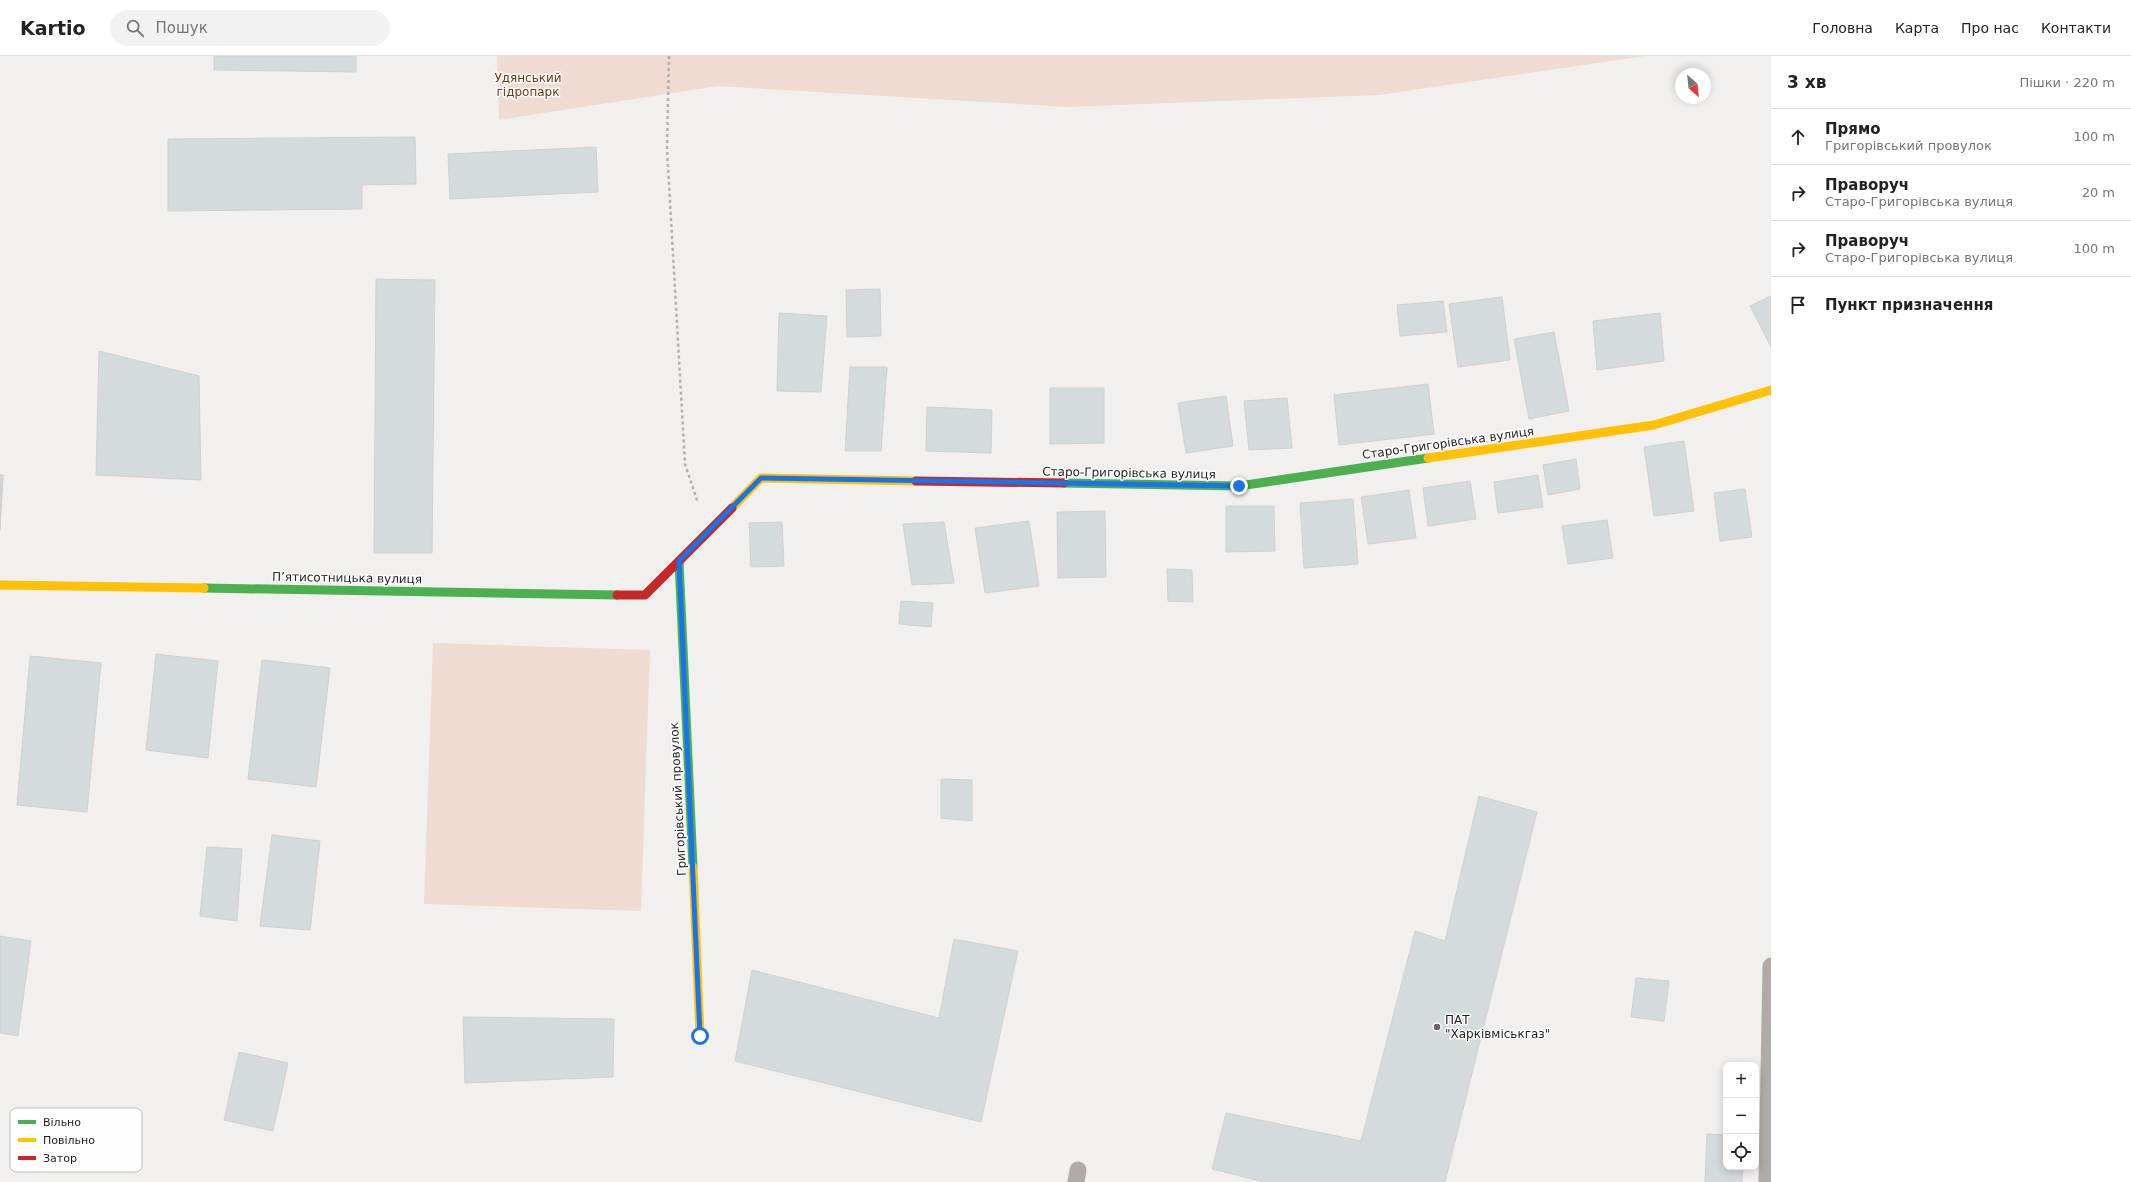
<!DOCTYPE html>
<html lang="uk">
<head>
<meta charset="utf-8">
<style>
  body { margin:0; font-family:"DejaVu Sans",sans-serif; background:#f2f2f2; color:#222 }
  .controls { position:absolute; right:12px; bottom:12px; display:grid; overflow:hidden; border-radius:8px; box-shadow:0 2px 10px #0003 }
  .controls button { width:36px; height:36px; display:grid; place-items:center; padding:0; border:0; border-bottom:1px solid #e0e0e0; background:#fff; color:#222; font:20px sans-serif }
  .compass { position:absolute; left:1675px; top:12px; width:36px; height:36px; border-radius:50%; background:#fff; box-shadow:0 2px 10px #0003; rotate:153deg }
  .stop { position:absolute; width:12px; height:12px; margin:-9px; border:3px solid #1a73e8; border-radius:50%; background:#fff }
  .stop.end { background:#1a73e8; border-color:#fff; box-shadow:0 1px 4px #0008 }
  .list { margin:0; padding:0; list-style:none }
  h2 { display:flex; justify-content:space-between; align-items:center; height:52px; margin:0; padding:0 16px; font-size:17px }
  h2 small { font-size:13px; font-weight:400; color:#767676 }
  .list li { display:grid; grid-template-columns:26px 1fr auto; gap:12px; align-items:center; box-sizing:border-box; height:56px; padding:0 16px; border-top:1px solid #e0e0e0 }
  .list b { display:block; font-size:15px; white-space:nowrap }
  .list p { margin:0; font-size:13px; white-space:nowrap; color:#767676 }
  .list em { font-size:13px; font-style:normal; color:#767676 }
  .icon { flex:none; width:22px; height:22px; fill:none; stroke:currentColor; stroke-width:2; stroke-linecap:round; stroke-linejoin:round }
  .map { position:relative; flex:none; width:1771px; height:1126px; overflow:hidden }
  header { display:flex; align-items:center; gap:24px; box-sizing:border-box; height:56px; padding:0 20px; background:#fff; border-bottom:1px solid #e0e0e0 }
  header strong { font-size:19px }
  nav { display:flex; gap:22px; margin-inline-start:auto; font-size:14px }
  .search { width:280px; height:36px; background:#f2f2f2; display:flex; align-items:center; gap:10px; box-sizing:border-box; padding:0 14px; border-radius:22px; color:#767676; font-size:15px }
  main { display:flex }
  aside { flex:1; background:#fff }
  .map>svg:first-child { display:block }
  .green { fill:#efdbcf }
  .building { fill:#d3dbdc; stroke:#d0d0d0 }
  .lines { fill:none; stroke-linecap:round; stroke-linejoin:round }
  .path { stroke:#b2afae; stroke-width:2.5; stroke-dasharray:3 3; stroke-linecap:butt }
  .lane { stroke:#b1aba8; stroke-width:17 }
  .fast { stroke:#4caf50; stroke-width:9 }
  .slow { stroke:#ffc107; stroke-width:9 }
  .jam { stroke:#c62828; stroke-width:9 }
  .route { stroke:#1a73e8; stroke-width:5 }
  .poi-dot { fill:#686766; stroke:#fffefe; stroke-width:1.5 }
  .labels { text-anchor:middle; stroke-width:3; stroke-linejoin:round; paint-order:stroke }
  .park-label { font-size:12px; fill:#673814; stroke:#fffefe }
  .street-label { font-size:12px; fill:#1e1d1c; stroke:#fffefe }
  .poi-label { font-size:12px; fill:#1e1d1c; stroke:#fffefe; text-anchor:start }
  .key { fill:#fffefe; stroke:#bcbaba; stroke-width:1 }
  .key-label { font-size:11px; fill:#1e1d1c }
</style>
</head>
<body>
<header>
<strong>Kartio</strong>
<div class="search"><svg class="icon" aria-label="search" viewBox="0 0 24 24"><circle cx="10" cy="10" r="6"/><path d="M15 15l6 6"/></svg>Пошук</div>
<nav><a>Головна</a><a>Карта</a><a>Про нас</a><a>Контакти</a></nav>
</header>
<main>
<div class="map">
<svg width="1771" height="1126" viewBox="0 0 1771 1126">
  <rect width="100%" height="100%" fill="#f2f0ef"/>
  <path class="green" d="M497 0H1645L1379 39 1067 51 718 30 499 64Z
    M433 587 650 594 641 855 424 848Z"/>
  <path class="building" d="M214 0H356V16L214 14Z
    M415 81 416 128 362 129V153L168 155V83Z
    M596 91 598 136 450 143 448 98Z
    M376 223 435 224 432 497H374Z
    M880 233 881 280 847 281 846 234Z
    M1771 240V291L1750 250Z
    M1502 241 1510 304 1458 311 1449 248Z
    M1443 245 1447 276 1400 280 1397 249Z
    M779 257 827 260 821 336 777 335Z
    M1660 257 1664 305 1597 314 1593 265Z
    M1554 276 1569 355 1529 363 1514 283Z
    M99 295 199 320 201 424 96 419Z
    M850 311H887L881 395H845Z
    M1428 328 1434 378 1339 389 1334 339Z
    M1050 332H1104V387L1050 388Z
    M1226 340 1233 390 1186 397 1178 347Z
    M1287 342 1292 392 1249 394 1244 345Z
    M927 351 992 354 991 397 926 395Z
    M1684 385 1694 455 1654 460 1644 391Z
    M1576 403 1580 433 1548 439 1543 409Z
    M0 419H3L0 474Z
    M0 419H3L0 466Z
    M1538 419 1543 451 1498 457 1494 426Z
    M1470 425 1476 463 1428 470 1423 432Z
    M1745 433 1752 481 1720 485 1714 437Z
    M1409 434 1416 482 1368 488 1361 441Z
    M1353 443 1358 508 1304 512 1300 447Z
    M1226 450H1274L1275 495 1226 496Z
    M1105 455 1106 521 1058 522 1057 456Z
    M1607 464 1613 502 1568 508 1562 470Z
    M1029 465 1039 530 985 537 975 472Z
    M782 466 784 510 751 511 749 467Z
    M944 466 954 527 912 529 903 468Z
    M1167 513 1192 514 1193 546 1168 545Z
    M901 545 933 547 931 571 899 568Z
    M156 598 218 605 208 702 146 694Z
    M30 600 101 607 87 756 17 749Z
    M262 604 330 612 316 731 248 723Z
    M941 723 972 724V765L941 762Z
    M1479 740 1537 756 1445 1126H1264L1212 1113 1226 1057 1361 1085 1415 875 1445 885Z
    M272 779 320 785 310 874 260 870Z
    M207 791 242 793 237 865 200 860Z
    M0 880 31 885 18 980 0 977Z
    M954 883 1018 895 981 1066 735 1005 752 914 939 962Z
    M1636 922 1669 925 1664 965 1631 961Z
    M463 961 614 963 613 1021 465 1027Z
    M239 996 288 1007 273 1075 224 1064Z
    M1707 1078 1726 1079V1111H1743L1742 1126H1705Z"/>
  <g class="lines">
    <path class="path" d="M669 0 667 93 685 408 698 447"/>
    <path class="lane" d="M1076 1126 1078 1114
      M1767 1126 1771 910"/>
    <path class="fast" d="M1064 427 1239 430 1428 402
      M679 505 693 811
      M204 532 617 539"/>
    <path class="slow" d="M1428 402 1654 369 1771 334
      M732 452 761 422 916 425
      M0 529 204 532
      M693 811 700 980"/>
    <path class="jam" d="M916 425 1064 427
      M617 539H645L732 452"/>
  </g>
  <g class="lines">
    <path class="route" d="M700 980 679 505 761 422 1239 430"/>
  </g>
  <circle class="poi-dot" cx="1437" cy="971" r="4"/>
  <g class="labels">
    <g class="park-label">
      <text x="528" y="26">Удянський<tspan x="528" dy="14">гідропарк</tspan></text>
    </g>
    <g class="street-label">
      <text transform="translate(1448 387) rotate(-8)" y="4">Старо-Григорівська вулиця</text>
      <text transform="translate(1129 417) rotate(1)" y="4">Старо-Григорівська вулиця</text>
      <text transform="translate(347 522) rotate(1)" y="4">П’ятисотницька вулиця</text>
      <text transform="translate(678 743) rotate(-93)" y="4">Григорівський провулок</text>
    </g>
    <g class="poi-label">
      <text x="1445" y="968">ПАТ<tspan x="1445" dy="14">"Харківміськгаз"</tspan></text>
    </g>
  </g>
  <rect x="10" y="1052" width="132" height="64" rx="6" class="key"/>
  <rect x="18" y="1064" width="18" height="4" fill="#4caf50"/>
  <rect x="18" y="1082" width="18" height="4" fill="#ffc107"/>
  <rect x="18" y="1100" width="18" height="4" fill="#c62828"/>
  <g class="key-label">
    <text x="43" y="1070">Вільно</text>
    <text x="43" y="1088">Повільно</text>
    <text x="43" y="1106">Затор</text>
  </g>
</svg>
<div class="controls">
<button>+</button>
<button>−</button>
<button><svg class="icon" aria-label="locate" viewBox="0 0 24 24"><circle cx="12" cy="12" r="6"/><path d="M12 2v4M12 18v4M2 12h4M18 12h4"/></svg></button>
</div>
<svg class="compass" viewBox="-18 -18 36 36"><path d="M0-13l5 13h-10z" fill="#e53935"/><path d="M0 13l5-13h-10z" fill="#767676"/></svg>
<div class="stop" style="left:700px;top:980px"></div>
<div class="stop end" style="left:1239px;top:430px"></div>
</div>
<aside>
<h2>3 хв<small>Пішки · 220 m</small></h2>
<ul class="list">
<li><svg class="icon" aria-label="ahead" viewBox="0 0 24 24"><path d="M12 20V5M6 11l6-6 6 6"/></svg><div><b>Прямо</b><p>Григорівський провулок</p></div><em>100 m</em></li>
<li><svg class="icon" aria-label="right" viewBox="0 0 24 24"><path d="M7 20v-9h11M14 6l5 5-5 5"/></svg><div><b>Праворуч</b><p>Старо-Григорівська вулиця</p></div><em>20 m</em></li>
<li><svg class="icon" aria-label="right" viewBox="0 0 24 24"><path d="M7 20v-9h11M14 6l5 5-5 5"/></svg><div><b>Праворуч</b><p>Старо-Григорівська вулиця</p></div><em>100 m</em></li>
<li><svg class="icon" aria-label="arrive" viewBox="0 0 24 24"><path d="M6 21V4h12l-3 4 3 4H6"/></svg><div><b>Пункт призначення</b></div></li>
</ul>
</aside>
</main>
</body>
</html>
